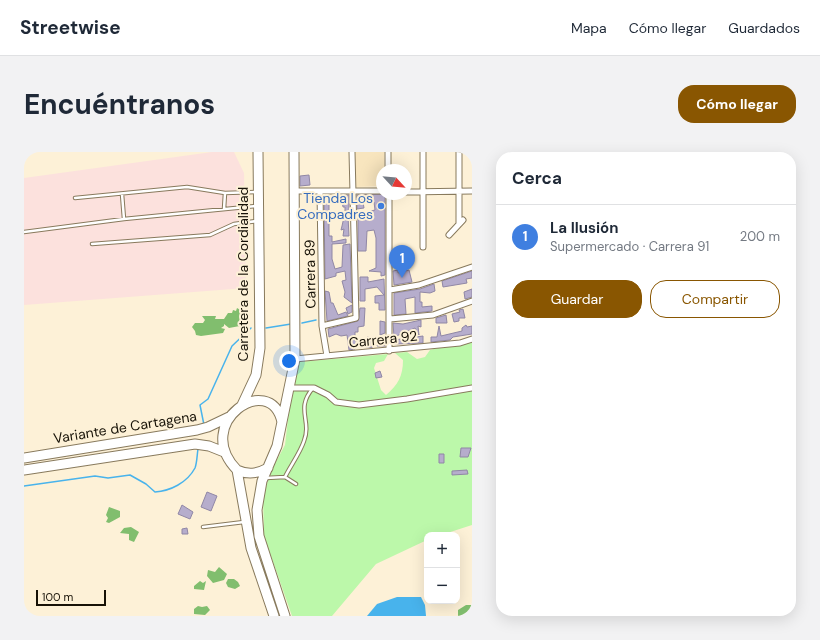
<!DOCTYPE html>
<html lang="es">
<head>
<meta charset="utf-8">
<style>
  body { margin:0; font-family:"DM Sans",sans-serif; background:#f2f2f3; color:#1f2937 }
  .controls { position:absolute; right:12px; bottom:12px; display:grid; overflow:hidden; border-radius:8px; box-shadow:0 4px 16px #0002 }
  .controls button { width:36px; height:36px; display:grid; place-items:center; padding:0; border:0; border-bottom:1px solid #e0e1e3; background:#fff; color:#1f2937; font:20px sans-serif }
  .compass { position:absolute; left:352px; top:12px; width:36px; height:36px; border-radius:50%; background:#fff; box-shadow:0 4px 16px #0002; rotate:116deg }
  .scale { position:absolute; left:12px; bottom:10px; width:70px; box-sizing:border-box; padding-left:4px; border:2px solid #171207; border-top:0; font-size:11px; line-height:14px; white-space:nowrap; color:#171207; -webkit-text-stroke:3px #fdf1d7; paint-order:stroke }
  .you { position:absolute; left:265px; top:209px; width:14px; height:14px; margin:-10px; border:3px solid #fff; border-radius:50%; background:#1a73e8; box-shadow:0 0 0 6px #1a73e833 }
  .badge { display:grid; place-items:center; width:26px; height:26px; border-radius:50%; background:#895601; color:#fff; font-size:13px; font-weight:700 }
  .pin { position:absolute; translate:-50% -33px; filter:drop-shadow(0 1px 2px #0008) }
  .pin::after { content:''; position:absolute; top:21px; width:14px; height:12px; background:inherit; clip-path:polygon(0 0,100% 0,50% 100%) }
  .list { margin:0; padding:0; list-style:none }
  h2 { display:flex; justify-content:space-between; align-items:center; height:52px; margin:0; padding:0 16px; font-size:17px }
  h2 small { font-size:13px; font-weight:400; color:#747a83 }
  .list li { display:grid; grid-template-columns:26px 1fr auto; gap:12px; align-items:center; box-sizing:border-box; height:64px; padding:0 16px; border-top:1px solid #e0e1e3 }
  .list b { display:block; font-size:15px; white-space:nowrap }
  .list p { margin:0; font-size:13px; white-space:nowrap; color:#747a83 }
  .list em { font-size:13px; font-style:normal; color:#747a83 }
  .actions { display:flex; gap:8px; padding:12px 16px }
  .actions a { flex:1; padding:9px 0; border:1px solid #895601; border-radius:16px; text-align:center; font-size:14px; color:#895601 }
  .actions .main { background:#895601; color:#fff }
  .map { position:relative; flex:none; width:448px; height:464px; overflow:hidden; border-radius:16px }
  header { display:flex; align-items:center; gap:24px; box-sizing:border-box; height:56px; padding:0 20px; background:#fff; border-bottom:1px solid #e0e1e3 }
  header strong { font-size:19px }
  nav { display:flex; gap:22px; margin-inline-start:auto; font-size:14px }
  .intro { display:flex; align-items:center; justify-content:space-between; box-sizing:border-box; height:96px; padding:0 24px }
  h1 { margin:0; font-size:28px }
  .button { padding:10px 18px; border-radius:16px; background:#895601; color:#fff; font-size:14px; font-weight:700 }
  main { display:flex; gap:24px; padding:0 24px }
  aside { flex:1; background:#fff; border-radius:16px; box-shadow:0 4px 16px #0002 }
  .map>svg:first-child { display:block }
  .industrial { fill:#fce1dd }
  .built { fill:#f8e5be }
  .green { fill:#bcf8aa }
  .forest { fill:#81be6e }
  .water { fill:#48b3ec }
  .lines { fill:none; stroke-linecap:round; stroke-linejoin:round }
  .stream { stroke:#48b3ec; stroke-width:1.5 }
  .building { fill:#b6adcc; stroke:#9087a5 }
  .lane-casing { stroke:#887a5d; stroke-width:4.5 }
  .street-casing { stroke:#887a5d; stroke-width:7 }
  .highway-casing { stroke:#887a5d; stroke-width:11 }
  .lane { stroke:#fff; stroke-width:2.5 }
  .street { stroke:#fff; stroke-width:5 }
  .highway { stroke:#fff; stroke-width:9 }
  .shop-dot { fill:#3f7fe0; stroke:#fdf1d7; stroke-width:1.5 }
  .labels { text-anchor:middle; stroke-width:4; stroke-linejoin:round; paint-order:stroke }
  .shop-label { font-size:14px; fill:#366cbe; stroke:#fdf1d7; text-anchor:end }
  .street-label { font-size:14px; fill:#171207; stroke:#fdf1d7 }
</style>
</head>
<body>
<header>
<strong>Streetwise</strong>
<nav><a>Mapa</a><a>Cómo llegar</a><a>Guardados</a></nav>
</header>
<div class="intro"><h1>Encuéntranos</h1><a class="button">Cómo llegar</a></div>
<main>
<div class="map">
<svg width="448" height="464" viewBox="0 0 448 464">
  <rect width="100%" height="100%" fill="#fdf1d7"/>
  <path class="industrial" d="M188 0H210L220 21 222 136 0 153V26Z"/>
  <path class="built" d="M331 0H360V18H358V34L332 35Z"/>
  <path class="green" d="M448 187V373L417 383H403V388L352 412 308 464H268L240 384 239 344 247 319 261 293 265 258 275 210 364 202 360 209 352 211 350 216 357 238 362 243C374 233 379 224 379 208L371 201 383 200 393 207 401 205 406 198Z"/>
  <path class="forest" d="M213 156 223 162V169L221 173 205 176 200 172V174L197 176 201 177 199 181 177 184 172 183 171 179 168 175 171 171H179L181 168 178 164H192L191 167H200L204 161H208L209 158 212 159Z
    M85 355 96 359V365L85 371 82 370 84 366 82 363Z
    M107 375 115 380 110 390 105 388V382L96 381 100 376Z
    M195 415 203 422 200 428 189 431 183 424 184 418 191 420Z
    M204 427H210L214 430 216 434 211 437 204 435 202 431Z
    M176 429 179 431 182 429 180 438 170 437V434Z
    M442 453H448V464H434V458Z
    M174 454 178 455 183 454 186 458 181 463 170 462V457Z"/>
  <path class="water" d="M373 445H397L401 453 402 464H343L353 452Z"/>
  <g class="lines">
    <path class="stream" d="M278 171 292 168
      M242 176 267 172
      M180 273 176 253 184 247 208 194 227 176
      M0 334 71 324 84 326 106 323 122 332 131 340C146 339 163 331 171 316 173 311 173 303 174 297"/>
  </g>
  <path class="building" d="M285 23 286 33 276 34V24Z
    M361 42V123L357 124V120L345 119 352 116V86L350 78 343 79 342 99H334V64H347V59L351 58 350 50H339L340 56 333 57V43Z
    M317 43H325V58L321 59V55H319Z
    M300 46H305V84H308V90L322 87V91L308 92V107L311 117 318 115 319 93 326 92 328 151 320 145 321 140 318 129 322 128 321 119 312 121V124L301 127Z
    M324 64 325 84H319L320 77 317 78 318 74 320 65Z
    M374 118V121L385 118 388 130 370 133 369 119Z
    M448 119V126L442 127 443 131 419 135 418 129Z
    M336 125H344V130L360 127 361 158H355V151H351V144L360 143 353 135 341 137V149H336Z
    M410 132 411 139 406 141 396 140V150H398V155L408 154V159L391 161V145L381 147 382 162 370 163V141L396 137Z
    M448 137V145L441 147 440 140Z
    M301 139 305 140 307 151H309L314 163 322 160 324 164 303 169Z
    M328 153V160L324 162 322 156Z
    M336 156H341L340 174 334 175V180H331V189L340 190 343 185 348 186V196L331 193V197L325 198 323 183 317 184 312 182 305 185 304 177 334 169Z
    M439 157 441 166H435V169L430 170 428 162 436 160 435 158Z
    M422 163 423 171H412V166Z
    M397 168V175L394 174 395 183 391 176 370 185 369 171 379 172Z
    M356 169 361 170V181L356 183Z
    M442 173 443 175 448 174V182L429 185 426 188 407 190V185H413L415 174 417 184 438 179V176Z
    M399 184V191L370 192V188Z
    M356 188 361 189V194H353Z
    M356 219 358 225 352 226 351 221Z
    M437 296H447L444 305H436Z
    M415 302H420V311H415Z
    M443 318 444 322 428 323V319Z
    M183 340 193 344 187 359 177 355Z
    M158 353 169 360 166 367 154 362Z
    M163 376 164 382H158V377Z"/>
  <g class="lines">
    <g class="lane-casing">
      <path id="lane" d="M98 42 100 67
        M51 46 163 35 201 41 233 40
        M200 57 201 41
        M0 80 100 67 232 54
        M68 92 186 83 210 72 233 69
        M261 325C267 313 276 301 280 289 288 268 271 257 289 236
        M242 326 261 325 272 332
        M179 375 220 370"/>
    </g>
    <g class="street-casing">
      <path id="street" d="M364 0V18
        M399 0V95
        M435 0V72
        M270 39H358
        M296 39 298 174 303 204
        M382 40 448 39
        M425 83 439 68
        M366 138 395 133 448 115
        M366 167 409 163 448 149
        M298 174 332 166 328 0
        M365 199V42
        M271 207 436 191 448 187
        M266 236H290L304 243 312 250 335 253 383 247 448 236"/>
    </g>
    <g class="highway-casing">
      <path id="highway" d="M218 253 232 223 236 196 234 0
        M0 306 173 278 184 275 205 265
        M0 318 171 292 185 294 200 300
        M213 318C224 323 233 322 244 316
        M250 464 227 396 213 318C167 271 246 218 258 270
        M261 464 235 384 233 358 238 329 253 294 271 207 270 0"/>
    </g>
    <use href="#lane" class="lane"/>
    <use href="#street" class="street"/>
    <use href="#highway" class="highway"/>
  </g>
  <circle class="shop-dot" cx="357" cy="54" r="4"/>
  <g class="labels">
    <g class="shop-label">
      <text x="349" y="51">Tienda Los<tspan x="349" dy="16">Compadres</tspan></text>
    </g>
    <g class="street-label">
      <text transform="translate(219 122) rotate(-90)" y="5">Carretera de la Cordialidad</text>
      <text transform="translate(286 122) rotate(-91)" y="5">Carrera 89</text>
      <text transform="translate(359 187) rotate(-6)" y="5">Carrera 92</text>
      <text transform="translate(101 275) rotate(-9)" y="5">Variante de Cartagena</text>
    </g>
  </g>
</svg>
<div class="controls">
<button>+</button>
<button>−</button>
</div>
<svg class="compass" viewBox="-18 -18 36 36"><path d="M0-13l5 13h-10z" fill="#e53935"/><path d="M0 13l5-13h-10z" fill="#747a83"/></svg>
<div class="scale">100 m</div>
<div class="you"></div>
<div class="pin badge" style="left:378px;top:126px;background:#3f7fe0">1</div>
</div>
<aside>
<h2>Cerca<small></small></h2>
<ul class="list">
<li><span class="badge" style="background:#3f7fe0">1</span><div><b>La Ilusión</b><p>Supermercado · Carrera 91</p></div><em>200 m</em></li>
</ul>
<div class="actions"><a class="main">Guardar</a><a>Compartir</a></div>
</aside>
</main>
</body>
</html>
